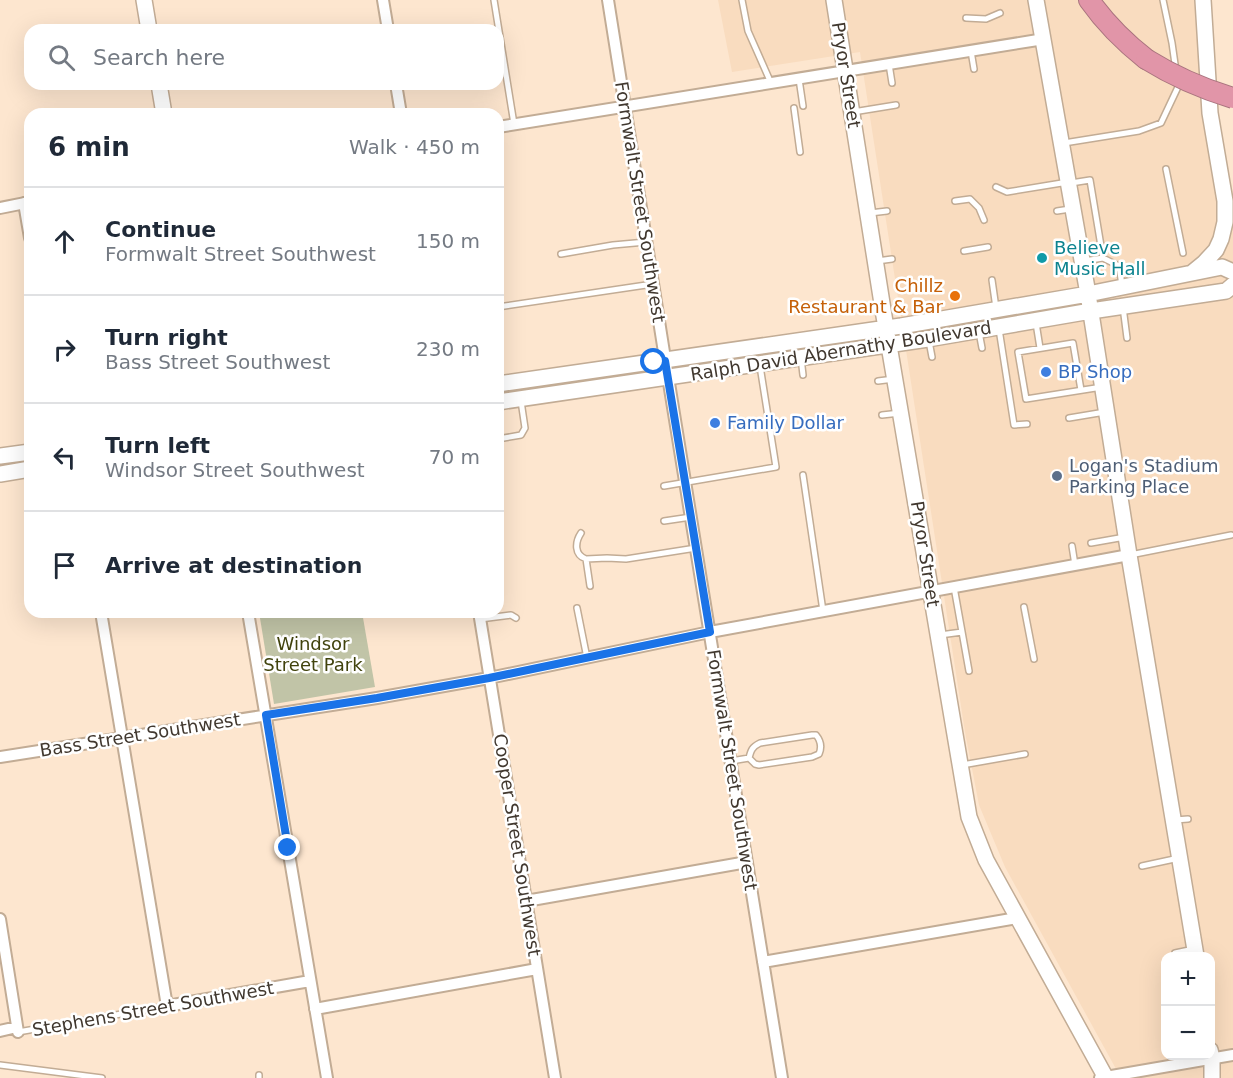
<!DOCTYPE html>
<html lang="en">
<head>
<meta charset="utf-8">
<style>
  body { margin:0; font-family:"DejaVu Sans",sans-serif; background:#f2f2f3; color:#1f2937 }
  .controls { position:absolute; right:18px; bottom:18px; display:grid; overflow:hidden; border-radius:12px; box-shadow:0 6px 24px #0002 }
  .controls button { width:54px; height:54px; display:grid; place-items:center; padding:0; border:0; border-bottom:2px solid #e0e1e3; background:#fff; color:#1f2937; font:30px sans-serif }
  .stop { position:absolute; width:18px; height:18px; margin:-14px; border:4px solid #1a73e8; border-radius:50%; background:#fff }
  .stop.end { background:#1a73e8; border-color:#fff; box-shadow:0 2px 6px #0008 }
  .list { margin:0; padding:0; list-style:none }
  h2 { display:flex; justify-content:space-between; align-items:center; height:78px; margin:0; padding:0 24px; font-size:26px }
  h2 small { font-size:20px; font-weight:400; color:#747a83 }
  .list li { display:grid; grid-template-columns:39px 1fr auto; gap:18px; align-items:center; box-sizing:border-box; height:108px; padding:0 24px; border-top:2px solid #e0e1e3 }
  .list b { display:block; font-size:22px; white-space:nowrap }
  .list p { margin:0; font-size:20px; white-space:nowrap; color:#747a83 }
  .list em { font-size:20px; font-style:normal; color:#747a83 }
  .icon { flex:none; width:33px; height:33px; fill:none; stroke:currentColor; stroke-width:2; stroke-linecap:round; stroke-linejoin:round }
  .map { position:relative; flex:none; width:1233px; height:1078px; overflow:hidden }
  .search { position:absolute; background:#fff; box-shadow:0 6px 24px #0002; left:24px; top:24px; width:480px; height:66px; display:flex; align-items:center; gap:15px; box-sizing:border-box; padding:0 21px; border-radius:18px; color:#747a83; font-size:22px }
  .panel { position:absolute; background:#fff; box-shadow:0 6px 24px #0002; left:24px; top:108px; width:480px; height:510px; border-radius:18px }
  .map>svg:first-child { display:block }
  .built { fill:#f9dcbf; fill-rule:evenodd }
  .green { fill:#c1c4a7 }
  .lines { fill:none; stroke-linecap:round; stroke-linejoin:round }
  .lane-casing { stroke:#c2ac95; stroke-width:8 }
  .street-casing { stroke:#c2ac95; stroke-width:14 }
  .secondary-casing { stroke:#c2ac95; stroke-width:18 }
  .highway-casing { stroke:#a9747e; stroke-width:22 }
  .lane { stroke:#fff; stroke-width:5 }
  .street { stroke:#fff; stroke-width:10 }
  .secondary { stroke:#fff; stroke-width:15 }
  .highway { stroke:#e195a8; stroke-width:20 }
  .highway-bridge-casing { stroke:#a9747e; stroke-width:22; stroke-linecap:butt }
  .highway-bridge { stroke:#e195a8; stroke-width:20 }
  .route { stroke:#1a73e8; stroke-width:8 }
  .culture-dot { fill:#0f9aa8; stroke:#fff; stroke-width:2 }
  .food-dot { fill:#e8710a; stroke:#fff; stroke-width:2 }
  .shop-dot { fill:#3f7fe0; stroke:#fff; stroke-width:2 }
  .service-dot { fill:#5c6f8a; stroke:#fff; stroke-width:2 }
  .labels { text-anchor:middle; stroke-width:5; stroke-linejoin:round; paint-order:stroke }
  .street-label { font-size:18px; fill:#41382f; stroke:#fff }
  .culture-label { font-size:18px; fill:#0d838f; stroke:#fff; text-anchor:start }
  .food-label { font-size:18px; fill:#c56008; stroke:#fff; text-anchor:end }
  .shop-label { font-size:18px; fill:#366cbe; stroke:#fff; text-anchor:start }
  .service-label { font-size:18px; fill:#4e5e75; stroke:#fff; text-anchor:start }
  .park-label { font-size:18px; fill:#41430d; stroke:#fff }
</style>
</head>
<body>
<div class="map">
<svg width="1233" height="1078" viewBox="0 0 1233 1078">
  <rect width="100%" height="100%" fill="#fde6cf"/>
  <path class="built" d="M718 0H1203L1210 80 1233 220V1078H1121L1005 867 979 805 965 732 860 52 732 72ZM1166 956H1210V1056H1166Z"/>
  <path class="green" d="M259 612H362L375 687 274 704Z"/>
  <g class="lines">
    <g class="lane-casing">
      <path id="lane" d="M494 0 514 124
        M742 0 748 31 771 83
        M1163 0 1172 43 1176 71
        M966 18 986 19 1000 13
        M971 51 974 69
        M889 64 892 83
        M799 79 803 106
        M794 108 800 152
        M853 112 896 105
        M1064 143 1139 131 1161 123 1178 87 1177 83
        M1166 169 1183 253
        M1071 183 1090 180 1103 258
        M996 187 1007 192 1068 182
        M955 201 970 199 979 208 984 220
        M1057 211 1070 209
        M870 213 887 211
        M964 251 988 247
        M561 254 613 245 646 242
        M877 261 892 259
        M1084 261 1103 258 1119 266 1122 285
        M992 280 996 308
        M498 307 653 284
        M1123 307 1127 338
        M1036 323 1040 348
        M999 329 1014 425 1027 424
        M979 332 982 348
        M929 341 932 357
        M801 358 803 375
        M878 381 894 379
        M1081 390 1073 343 1018 352 1026 399 1102 387
        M882 415 900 413
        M1069 418 1105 412
        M498 439 521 435 525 428 521 401
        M803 475 823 611
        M664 486 776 467 760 366
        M664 521 691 517
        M581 533C575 542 574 555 586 559
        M1091 543 1125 537
        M1072 546 1075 565
        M1130 555 1231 535
        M590 586 586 559 607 558 626 559 696 548
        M954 587 969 671
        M1024 607 1034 659
        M577 608 587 658
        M480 619 511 615 516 618
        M940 635 962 632
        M812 735H816C821 741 822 747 819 754L812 757 759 765 755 764 749 758C751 750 752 747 760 743Z
        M731 761 749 758
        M962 765 1025 754
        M1175 820 1188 819
        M1142 866 1179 858
        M1175 953 1194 949
        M18 1032 167 1006
        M0 1065 102 1078
        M259 1075V1078"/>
    </g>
    <g class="street-casing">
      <path id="street" d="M383 0 388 30
        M608 0 663 346 782 1078
        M396 84 401 114
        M498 127 1044 39
        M24 203 30 238
        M0 208 30 202
        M101 612 167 1006 310 981
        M248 612 327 1078
        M479 612 555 1078
        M0 757 377 698 489 678 710 632 1129 555
        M526 901 747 862
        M0 919 18 1032
        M763 962 1017 918
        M315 1009 537 969
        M0 1031 17 1027
        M1100 1078 1233 1055"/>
    </g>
    <g class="secondary-casing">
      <path id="secondary" d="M144 0 149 30
        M834 0 884 316 969 817 986 860 1106 1078
        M1036 0 1088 294 1129 555 1196 956
        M159 84 164 114
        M1193 272 1204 263 1216 250 1221 239 1225 222V201L1210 113 1203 0
        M498 384 901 326 1088 294 1222 267 1233 272
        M498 402 928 339 1091 311 1226 291 1233 285
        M0 456 30 452
        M0 474 30 469
        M1210 1050 1212 1058V1078"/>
    </g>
    <g class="highway-casing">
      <path id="highway" d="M1089 0C1106 24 1123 41 1146 59"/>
    </g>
    <use href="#lane" class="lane"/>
    <use href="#street" class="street"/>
    <use href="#secondary" class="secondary"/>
    <use href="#highway" class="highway"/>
    <g class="highway-bridge-casing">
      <path id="highway-bridge" d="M1146 59C1175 77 1200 88 1233 98"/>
    </g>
    <use href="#highway-bridge" class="highway-bridge"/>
  </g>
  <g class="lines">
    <path class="route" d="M288 848 266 715 377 698 489 678 710 632 665 361 654 362"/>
  </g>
  <circle class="culture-dot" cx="1042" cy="258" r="6"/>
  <circle class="food-dot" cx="955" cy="296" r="6"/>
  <g class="shop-dot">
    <circle cx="1046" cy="372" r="6"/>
    <circle cx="715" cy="423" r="6"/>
  </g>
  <circle class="service-dot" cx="1057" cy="476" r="6"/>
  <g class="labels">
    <g class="street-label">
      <text transform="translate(846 75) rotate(81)" y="6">Pryor Street</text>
      <text transform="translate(640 202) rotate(81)" y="6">Formwalt Street Southwest</text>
      <text transform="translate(841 351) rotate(-9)" y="6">Ralph David Abernathy Boulevard</text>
      <text transform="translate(925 554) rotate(81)" y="6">Pryor Street</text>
      <text transform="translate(140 735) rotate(-9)" y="6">Bass Street Southwest</text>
      <text transform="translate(732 770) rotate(81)" y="6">Formwalt Street Southwest</text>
      <text transform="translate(517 845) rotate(81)" y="6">Cooper Street Southwest</text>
      <text transform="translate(153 1009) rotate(-10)" y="6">Stephens Street Southwest</text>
    </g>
    <g class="culture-label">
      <text x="1054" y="254">Believe<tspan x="1054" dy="21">Music Hall</tspan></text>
    </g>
    <g class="food-label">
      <text x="943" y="292">Chillz<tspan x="943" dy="21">Restaurant &amp; Bar</tspan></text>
    </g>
    <g class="shop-label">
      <text x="1058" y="378">BP Shop</text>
      <text x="727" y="429">Family Dollar</text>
    </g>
    <g class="service-label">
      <text x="1069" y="472">Logan's Stadium<tspan x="1069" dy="21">Parking Place</tspan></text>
    </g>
    <g class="park-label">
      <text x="313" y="650">Windsor<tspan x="313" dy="21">Street Park</tspan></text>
    </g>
  </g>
</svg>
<div class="controls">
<button>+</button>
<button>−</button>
</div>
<div class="stop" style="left:654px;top:362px"></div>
<div class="stop end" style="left:288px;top:848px"></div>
<div class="search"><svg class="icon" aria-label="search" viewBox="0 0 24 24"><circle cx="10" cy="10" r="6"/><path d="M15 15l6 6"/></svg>Search here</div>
<section class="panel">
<h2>6 min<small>Walk · 450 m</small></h2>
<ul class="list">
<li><svg class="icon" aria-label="ahead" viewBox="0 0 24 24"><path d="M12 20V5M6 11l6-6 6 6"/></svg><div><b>Continue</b><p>Formwalt Street Southwest</p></div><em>150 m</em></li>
<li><svg class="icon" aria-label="right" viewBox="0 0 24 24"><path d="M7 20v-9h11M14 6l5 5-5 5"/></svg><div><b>Turn right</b><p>Bass Street Southwest</p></div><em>230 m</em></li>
<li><svg class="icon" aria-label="left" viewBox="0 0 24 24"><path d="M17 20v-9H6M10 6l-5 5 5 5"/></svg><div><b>Turn left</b><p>Windsor Street Southwest</p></div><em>70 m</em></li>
<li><svg class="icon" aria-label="arrive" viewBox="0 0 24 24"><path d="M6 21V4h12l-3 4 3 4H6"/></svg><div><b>Arrive at destination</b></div></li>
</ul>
</section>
</div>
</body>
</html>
